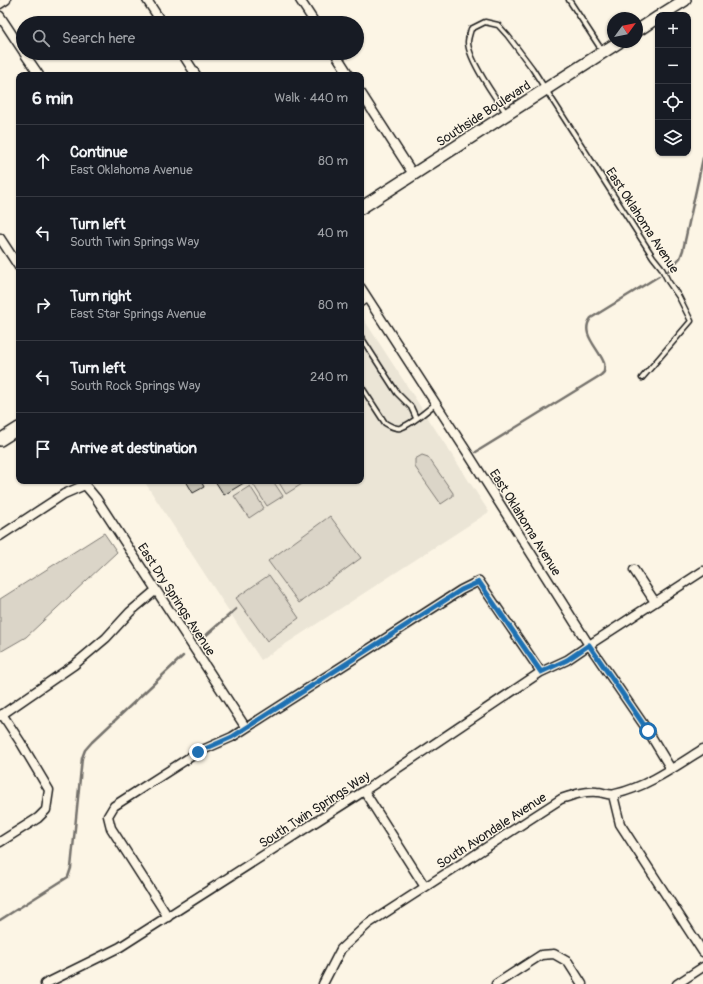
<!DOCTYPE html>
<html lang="en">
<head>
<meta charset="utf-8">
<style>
  body { margin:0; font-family:Pangolin,sans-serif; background:#242831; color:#f1f3f6 }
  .controls { position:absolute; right:12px; top:12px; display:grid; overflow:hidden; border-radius:8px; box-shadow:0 1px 3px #0004 }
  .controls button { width:36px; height:36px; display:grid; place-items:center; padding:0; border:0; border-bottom:1px solid #363941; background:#171b24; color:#f1f3f6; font:20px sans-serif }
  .compass { position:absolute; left:607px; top:12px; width:36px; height:36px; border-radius:50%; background:#171b24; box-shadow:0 1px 3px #0004; rotate:57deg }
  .stop { position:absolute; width:12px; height:12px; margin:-9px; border:3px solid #1f6fb2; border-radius:50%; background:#fff }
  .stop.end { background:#1f6fb2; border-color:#fff; box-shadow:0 1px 4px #0008 }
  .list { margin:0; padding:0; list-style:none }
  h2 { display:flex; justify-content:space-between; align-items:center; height:52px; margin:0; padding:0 16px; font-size:17px }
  h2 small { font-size:13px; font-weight:400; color:#9ea1a6 }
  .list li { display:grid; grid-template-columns:26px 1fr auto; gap:12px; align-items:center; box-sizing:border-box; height:72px; padding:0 16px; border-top:1px solid #363941 }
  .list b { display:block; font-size:15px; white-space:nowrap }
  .list p { margin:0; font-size:13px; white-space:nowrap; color:#9ea1a6 }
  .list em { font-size:13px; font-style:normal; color:#9ea1a6 }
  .icon { flex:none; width:22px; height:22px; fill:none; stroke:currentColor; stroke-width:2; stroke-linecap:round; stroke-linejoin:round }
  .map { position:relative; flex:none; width:703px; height:984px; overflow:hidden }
  .search { position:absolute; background:#171b24; box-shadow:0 1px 3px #0004; left:16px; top:16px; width:348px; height:44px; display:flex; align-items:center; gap:10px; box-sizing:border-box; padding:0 14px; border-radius:22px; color:#9ea1a6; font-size:15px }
  .panel { position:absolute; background:#171b24; box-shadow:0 1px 3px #0004; left:16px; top:72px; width:348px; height:412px; border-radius:8px }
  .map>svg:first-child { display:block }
  .built { fill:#ebe5d6 }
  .green { fill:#dbd5c8; stroke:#7c7872 }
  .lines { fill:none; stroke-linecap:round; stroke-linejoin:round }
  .stream { stroke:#75726c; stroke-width:2.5 }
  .building { fill:#c4c0b3; stroke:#1c1c1c }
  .lane-casing { stroke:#1c1c1c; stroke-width:7 }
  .street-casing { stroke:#1c1c1c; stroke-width:11 }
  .secondary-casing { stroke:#1c1c1c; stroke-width:14 }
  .lane { stroke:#fcf5e5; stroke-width:4 }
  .street { stroke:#fcf5e5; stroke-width:8 }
  .secondary { stroke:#fcf5e5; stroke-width:11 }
  .route { stroke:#1f6fb2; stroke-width:5 }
  .labels { text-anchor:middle; stroke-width:3; stroke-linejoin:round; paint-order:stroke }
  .street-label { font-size:13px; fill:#1c1c1c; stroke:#fcf5e5 }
</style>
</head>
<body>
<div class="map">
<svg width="703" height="984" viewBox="0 0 703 984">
  <rect width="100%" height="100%" fill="#fcf5e5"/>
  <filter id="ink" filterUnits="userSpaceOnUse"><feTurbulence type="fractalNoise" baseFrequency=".025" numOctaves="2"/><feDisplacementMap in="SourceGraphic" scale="8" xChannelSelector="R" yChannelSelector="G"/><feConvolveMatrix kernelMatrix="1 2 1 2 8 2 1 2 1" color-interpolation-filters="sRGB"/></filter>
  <g filter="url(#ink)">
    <path class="built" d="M361 315 489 512 261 660 144 481H361Z"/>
    <path class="green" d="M422 455 428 457 453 493V496L441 504 415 467V459Z
      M257 481H273L283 496 267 506 253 484Z
      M278 481H300L302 484 286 494Z
      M250 486 264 508 249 518 234 496Z
      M330 516 361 558 299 603 268 561Z
      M104 533 117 552 26 637 0 652V599Z
      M269 575 299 618 267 641 236 598Z"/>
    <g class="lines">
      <path class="stream" d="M668 271 680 258 683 250 703 158
        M476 452 601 375 604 372C604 369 605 366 604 363 599 348 579 334 591 318L659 276
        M203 638 236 609
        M0 920 68 877 71 868 82 758 85 750 92 742 183 656"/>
    </g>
    <path class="building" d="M186 481H201L204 487 193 493Z
      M215 481H247L224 495Z"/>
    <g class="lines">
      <g class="lane-casing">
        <path id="lane" d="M569 0 603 52
          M507 114C496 99 468 59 468 42 468 38 470 33 471 29L485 22 498 25 508 36 532 68 653 257 661 267 668 281 679 297 691 321 642 378
          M361 304 368 299
          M361 337 397 393 411 407 416 418
          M361 386 385 423C390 426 395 429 400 428 410 425 428 410 435 404"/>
      </g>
      <g class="street-casing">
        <path id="street" d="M147 0 162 23
          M300 0 315 23
          M0 4 6 0
          M0 16 23 51
          M24 53 39 75
          M182 53 196 75
          M335 53 349 75
          M361 93 413 174
          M0 238 19 267
          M361 288 467 452 589 645 648 731 671 769
          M0 536 64 494 85 485 96 498 246 728
          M634 570 655 602
          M0 716 74 665 106 638 130 612 156 590
          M364 791 425 887
          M613 795 620 824 703 952
          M0 842 38 818 46 810 49 790 21 743 2 714
          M168 917 111 828 108 816 114 806 198 752 232 737 461 590 479 581 541 672
          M45 984 120 947 364 791 541 672 567 660 589 645 703 571
          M323 984 341 949 368 924 561 799C573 795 584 791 597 792 603 792 610 796 615 794 647 787 676 766 703 749
          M496 984 541 955 554 954 568 962 582 984
          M677 984 703 967"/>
      </g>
      <g class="secondary-casing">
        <path id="secondary" d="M661 15 685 0
          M637 31 658 17
          M361 208 619 42
          M0 440 19 428"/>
      </g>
      <use href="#lane" class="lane"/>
      <use href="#street" class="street"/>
      <use href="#secondary" class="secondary"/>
    </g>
  </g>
  <g class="lines" filter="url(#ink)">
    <path class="route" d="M198 752 232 737 461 590 479 582 541 672 567 660 589 645 648 731"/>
  </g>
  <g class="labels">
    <g class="street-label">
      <text transform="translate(483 113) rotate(-33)" y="5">Southside Boulevard</text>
      <text transform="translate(643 220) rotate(57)" y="5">East Oklahoma Avenue</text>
      <text transform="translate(526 522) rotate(58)" y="5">East Oklahoma Avenue</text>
      <text transform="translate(177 599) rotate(57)" y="5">East Dry Springs Avenue</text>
      <text transform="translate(314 809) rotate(-33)" y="5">South Twin Springs Way</text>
      <text transform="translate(491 830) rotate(-33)" y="5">South Avondale Avenue</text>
    </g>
  </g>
</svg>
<div class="controls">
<button>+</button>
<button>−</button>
<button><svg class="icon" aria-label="locate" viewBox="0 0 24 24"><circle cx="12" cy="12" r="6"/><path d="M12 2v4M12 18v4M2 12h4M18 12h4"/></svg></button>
<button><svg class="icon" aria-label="layers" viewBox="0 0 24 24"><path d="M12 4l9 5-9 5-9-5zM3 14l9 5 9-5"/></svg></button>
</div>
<svg class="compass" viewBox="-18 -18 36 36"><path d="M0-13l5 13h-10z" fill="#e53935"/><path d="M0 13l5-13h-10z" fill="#9ea1a6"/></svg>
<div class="stop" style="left:648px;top:731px"></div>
<div class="stop end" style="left:198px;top:752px"></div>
<div class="search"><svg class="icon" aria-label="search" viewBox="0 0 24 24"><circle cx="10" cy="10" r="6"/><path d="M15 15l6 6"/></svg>Search here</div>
<section class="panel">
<h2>6 min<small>Walk · 440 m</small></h2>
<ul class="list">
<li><svg class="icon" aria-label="ahead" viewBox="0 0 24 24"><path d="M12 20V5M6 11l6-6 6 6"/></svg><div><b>Continue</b><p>East Oklahoma Avenue</p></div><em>80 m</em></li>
<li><svg class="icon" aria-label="left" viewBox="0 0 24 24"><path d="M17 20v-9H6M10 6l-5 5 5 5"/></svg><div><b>Turn left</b><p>South Twin Springs Way</p></div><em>40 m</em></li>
<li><svg class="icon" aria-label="right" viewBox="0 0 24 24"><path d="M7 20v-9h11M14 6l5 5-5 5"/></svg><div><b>Turn right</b><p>East Star Springs Avenue</p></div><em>80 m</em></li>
<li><svg class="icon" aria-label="left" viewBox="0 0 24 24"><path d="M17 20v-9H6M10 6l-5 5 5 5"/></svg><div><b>Turn left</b><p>South Rock Springs Way</p></div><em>240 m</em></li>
<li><svg class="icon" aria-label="arrive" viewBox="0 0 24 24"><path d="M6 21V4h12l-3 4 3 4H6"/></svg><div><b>Arrive at destination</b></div></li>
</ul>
</section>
</div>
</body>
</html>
